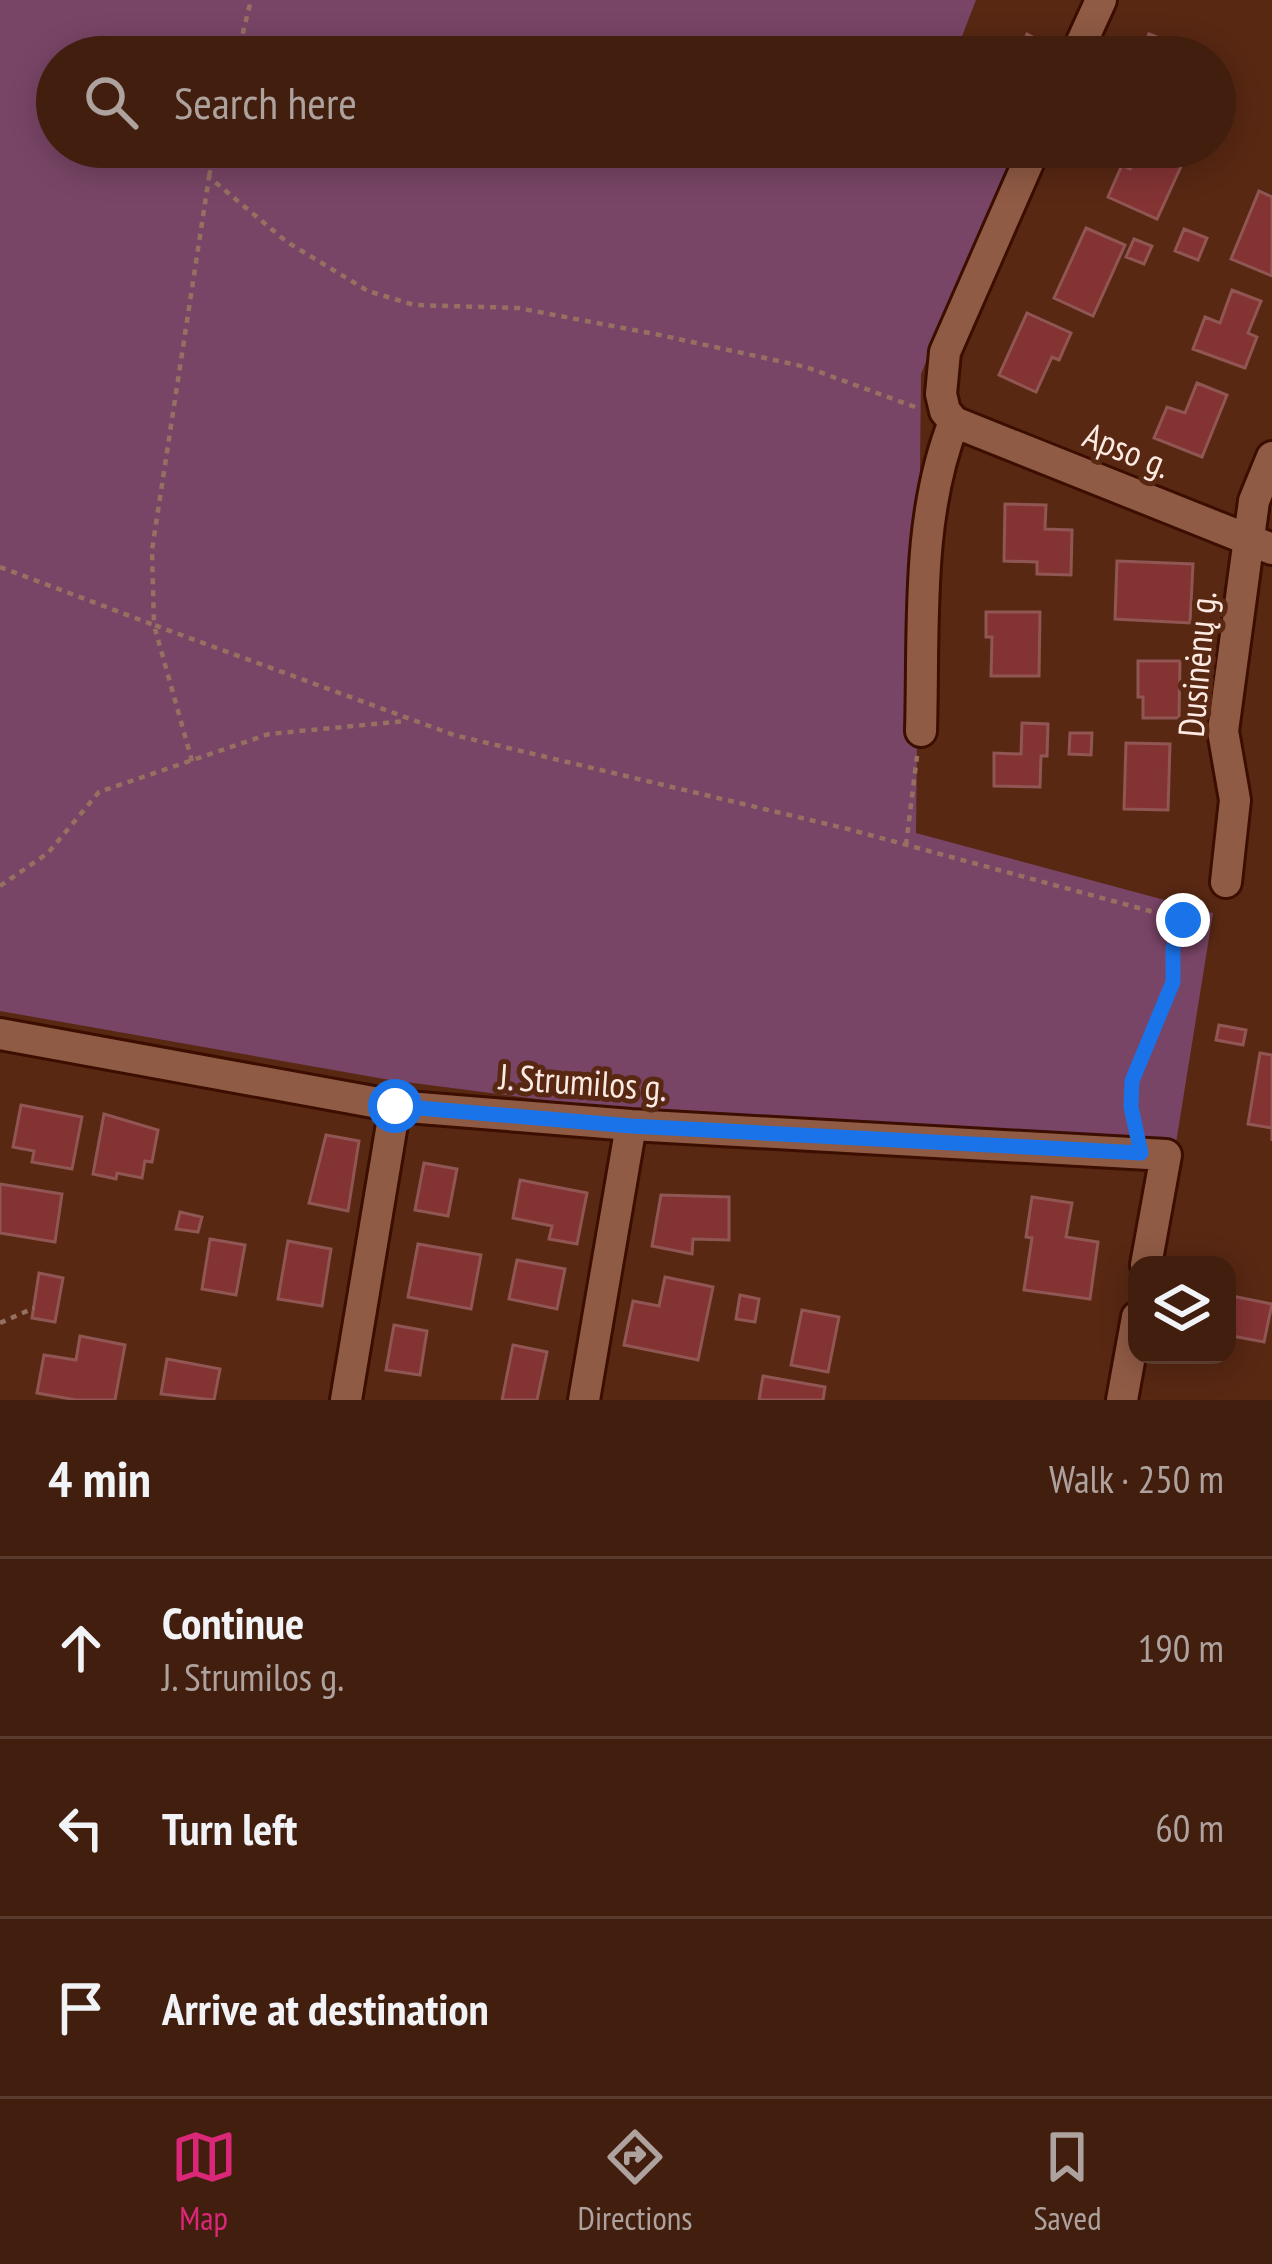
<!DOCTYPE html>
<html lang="en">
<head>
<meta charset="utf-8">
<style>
  body { margin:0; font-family:"PT Sans Narrow",sans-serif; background:#492717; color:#f1f3f6 }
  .controls { position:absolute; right:36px; bottom:36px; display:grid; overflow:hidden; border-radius:24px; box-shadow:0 6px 30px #0003 }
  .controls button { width:108px; height:108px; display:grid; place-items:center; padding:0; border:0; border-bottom:3px solid #5a3c2e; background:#421e0e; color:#f1f3f6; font:60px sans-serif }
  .stop { position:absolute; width:36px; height:36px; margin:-27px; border:9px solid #1a73e8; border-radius:50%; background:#fff }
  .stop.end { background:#1a73e8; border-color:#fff; box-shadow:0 3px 12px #0008 }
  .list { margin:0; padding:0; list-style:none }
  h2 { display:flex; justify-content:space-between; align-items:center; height:156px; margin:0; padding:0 48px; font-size:51px }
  h2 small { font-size:39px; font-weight:400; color:#aea29e }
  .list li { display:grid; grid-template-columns:78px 1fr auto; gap:36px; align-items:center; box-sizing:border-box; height:180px; padding:0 48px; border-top:3px solid #5a3c2e }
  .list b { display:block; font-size:45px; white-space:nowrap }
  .list p { margin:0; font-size:39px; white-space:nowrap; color:#aea29e }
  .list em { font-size:39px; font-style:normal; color:#aea29e }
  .icon { flex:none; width:66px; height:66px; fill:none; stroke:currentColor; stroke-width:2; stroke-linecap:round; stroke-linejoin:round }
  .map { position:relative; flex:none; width:1272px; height:1400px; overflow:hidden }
  .search { position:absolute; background:#421e0e; box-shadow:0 6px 30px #0003; left:36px; right:36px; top:36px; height:132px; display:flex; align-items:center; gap:30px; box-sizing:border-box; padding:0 42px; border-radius:66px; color:#aea29e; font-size:45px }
  .sheet { height:696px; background:#421e0e }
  nav { display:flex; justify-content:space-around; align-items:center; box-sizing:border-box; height:168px; border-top:3px solid #5a3c2e; background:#421e0e; font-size:33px; color:#aea29e }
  nav a { display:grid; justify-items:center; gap:6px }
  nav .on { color:#db2777 }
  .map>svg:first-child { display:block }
  .green { fill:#794566 }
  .building { fill:#843333; stroke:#905653; stroke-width:3 }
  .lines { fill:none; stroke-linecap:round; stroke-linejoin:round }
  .minor-casing { stroke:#3b0e00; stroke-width:36 }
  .path { stroke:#967161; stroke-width:4.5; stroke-dasharray:6 6; stroke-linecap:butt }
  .minor { stroke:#905b45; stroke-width:30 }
  .route { stroke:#1a73e8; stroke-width:15 }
  .labels { text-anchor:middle; stroke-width:10; stroke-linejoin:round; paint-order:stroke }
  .street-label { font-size:36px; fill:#fdeae2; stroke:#582813 }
</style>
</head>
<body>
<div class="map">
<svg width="1272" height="1400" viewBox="0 0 1272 1400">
  <rect width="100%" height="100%" fill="#582813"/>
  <path class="green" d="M0 0H976L954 57H57V147H1015L921 374 916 833 1213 913 1176 1143 584 1105 390 1080 0 1011Z"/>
  <path class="building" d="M1027 34 1048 45 1042 57 1019 52Z
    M1149 34 1190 50 1187 57H1139Z
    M1140 147H1149L1183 162 1157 219 1108 197 1122 165 1130 169Z
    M1259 191 1272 197V276L1231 259Z
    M1086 228 1125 245 1093 316 1054 298Z
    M1184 229 1207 238 1198 260 1175 251Z
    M1134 239 1152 246 1144 264 1126 257Z
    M1232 290 1261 301 1248 333 1257 337 1245 368 1193 349 1205 317 1220 323Z
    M1027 313 1071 333 1059 360 1052 357 1036 392 999 375Z
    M1197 383 1227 395 1202 457 1154 438 1167 407 1185 413Z
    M1005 504 1046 505 1045 529 1072 530 1071 575 1037 574V562L1004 561Z
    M1117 561 1193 564 1190 623 1115 619Z
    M986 612H1040L1039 676H991L992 637H986Z
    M1138 661H1180L1179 718H1143V697H1138Z
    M1022 723 1048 724 1047 756H1041L1040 787 994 786V753L1021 754Z
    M1070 733H1092L1091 755 1069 754Z
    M1126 743 1170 744 1168 810 1124 809Z
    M1219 1025 1246 1030 1243 1045 1216 1040Z
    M1260 1053 1272 1055V1141V1128L1248 1124Z
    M21 1105 82 1117 72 1169 32 1162 34 1151 13 1147Z
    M104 1114 158 1130 152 1162 145 1161 142 1178 117 1173 116 1179 93 1174Z
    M326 1135 359 1141 348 1211 309 1203Z
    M424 1163 457 1169 448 1216 415 1210Z
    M520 1180 587 1193 577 1244 549 1239 552 1226 513 1218Z
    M0 1184 62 1194 55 1242 0 1233Z
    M661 1195 729 1197V1240L693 1239 692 1254 652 1246Z
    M1032 1197 1072 1203 1066 1237 1098 1242 1090 1299 1024 1290 1032 1238 1026 1237Z
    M180 1212 202 1217 198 1232 176 1229Z
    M210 1239 245 1245 236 1295 202 1289Z
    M288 1241 331 1249 322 1306 278 1299Z
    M418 1244 481 1255 471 1309 408 1297Z
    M517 1260 565 1269 557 1309 509 1299Z
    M39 1273 63 1278 55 1322 32 1318Z
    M665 1277 713 1287 698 1360 624 1345 633 1301 659 1306Z
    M740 1295 759 1299 755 1322 736 1319Z
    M1227 1295 1272 1304 1264 1342 1227 1335Z
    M802 1310 839 1317 828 1372 791 1365Z
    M394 1325 427 1331 420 1375 386 1370Z
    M80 1336 125 1345 115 1400H76L37 1393 44 1355 76 1360Z
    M513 1345 547 1352 537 1400H502Z
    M167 1359 220 1369 214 1400 161 1394Z
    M763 1376 825 1387 823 1400H759Z"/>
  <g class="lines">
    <g class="minor-casing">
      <path id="minor" d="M1075 57 1101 0
        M1035 147 945 352 941 394 945 411 954 422 1272 549
        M921 731C924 629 916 517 954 422
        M1226 882 1235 800 1223 731 1254 501 1272 457
        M0 1034 395 1106 631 1125 1166 1155 1146 1265
        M346 1400 395 1106
        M584 1400 631 1125
        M1122 1400 1137 1317"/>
    </g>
    <path class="path" d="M237 57 251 0
      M209 176 216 147
      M915 407 806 367 660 335 518 308 414 305 368 291 287 242 209 177 152 550 154 625 454 735 848 829 1183 920 1204 901
      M0 567 154 625 192 761
      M906 845 917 756
      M0 886 48 853 99 792 269 734 406 721
      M1137 1125 1131 1107 1132 1081 1173 982V948L1183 920
      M0 1323 34 1308"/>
    <use href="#minor" class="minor"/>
  </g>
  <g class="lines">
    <path class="route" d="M395 1106 631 1126 1141 1153 1131 1107 1132 1081 1173 982V948L1183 920"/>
  </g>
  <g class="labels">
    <g class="street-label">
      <text transform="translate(1127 450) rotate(22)" y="13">Apso g.</text>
      <text transform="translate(1197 664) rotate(-85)" y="13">Dusinėnų g.</text>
      <text transform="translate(583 1082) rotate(4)" y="13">J. Strumilos g.</text>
    </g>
  </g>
</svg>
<div class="controls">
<button><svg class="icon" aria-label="layers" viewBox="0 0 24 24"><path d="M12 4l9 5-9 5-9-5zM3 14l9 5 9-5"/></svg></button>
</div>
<div class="stop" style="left:395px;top:1106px"></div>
<div class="stop end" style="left:1183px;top:920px"></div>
<div class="search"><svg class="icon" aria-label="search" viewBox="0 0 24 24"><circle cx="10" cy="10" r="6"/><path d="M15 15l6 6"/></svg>Search here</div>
</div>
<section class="sheet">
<h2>4 min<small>Walk · 250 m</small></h2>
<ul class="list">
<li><svg class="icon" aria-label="ahead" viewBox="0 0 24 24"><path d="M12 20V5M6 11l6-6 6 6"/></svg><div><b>Continue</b><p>J. Strumilos g.</p></div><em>190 m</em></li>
<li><svg class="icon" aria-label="left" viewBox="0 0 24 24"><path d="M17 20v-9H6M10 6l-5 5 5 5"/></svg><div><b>Turn left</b></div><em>60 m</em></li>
<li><svg class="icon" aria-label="arrive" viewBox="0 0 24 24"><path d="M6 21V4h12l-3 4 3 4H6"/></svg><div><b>Arrive at destination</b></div></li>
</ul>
</section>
<nav>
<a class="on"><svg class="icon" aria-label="map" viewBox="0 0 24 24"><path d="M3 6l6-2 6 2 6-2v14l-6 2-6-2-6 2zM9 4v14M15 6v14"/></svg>Map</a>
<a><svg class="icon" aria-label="directions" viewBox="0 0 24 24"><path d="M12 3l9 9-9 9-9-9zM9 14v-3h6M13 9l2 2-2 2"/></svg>Directions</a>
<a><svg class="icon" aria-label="saved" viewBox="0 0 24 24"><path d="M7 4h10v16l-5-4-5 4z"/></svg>Saved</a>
</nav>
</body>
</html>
